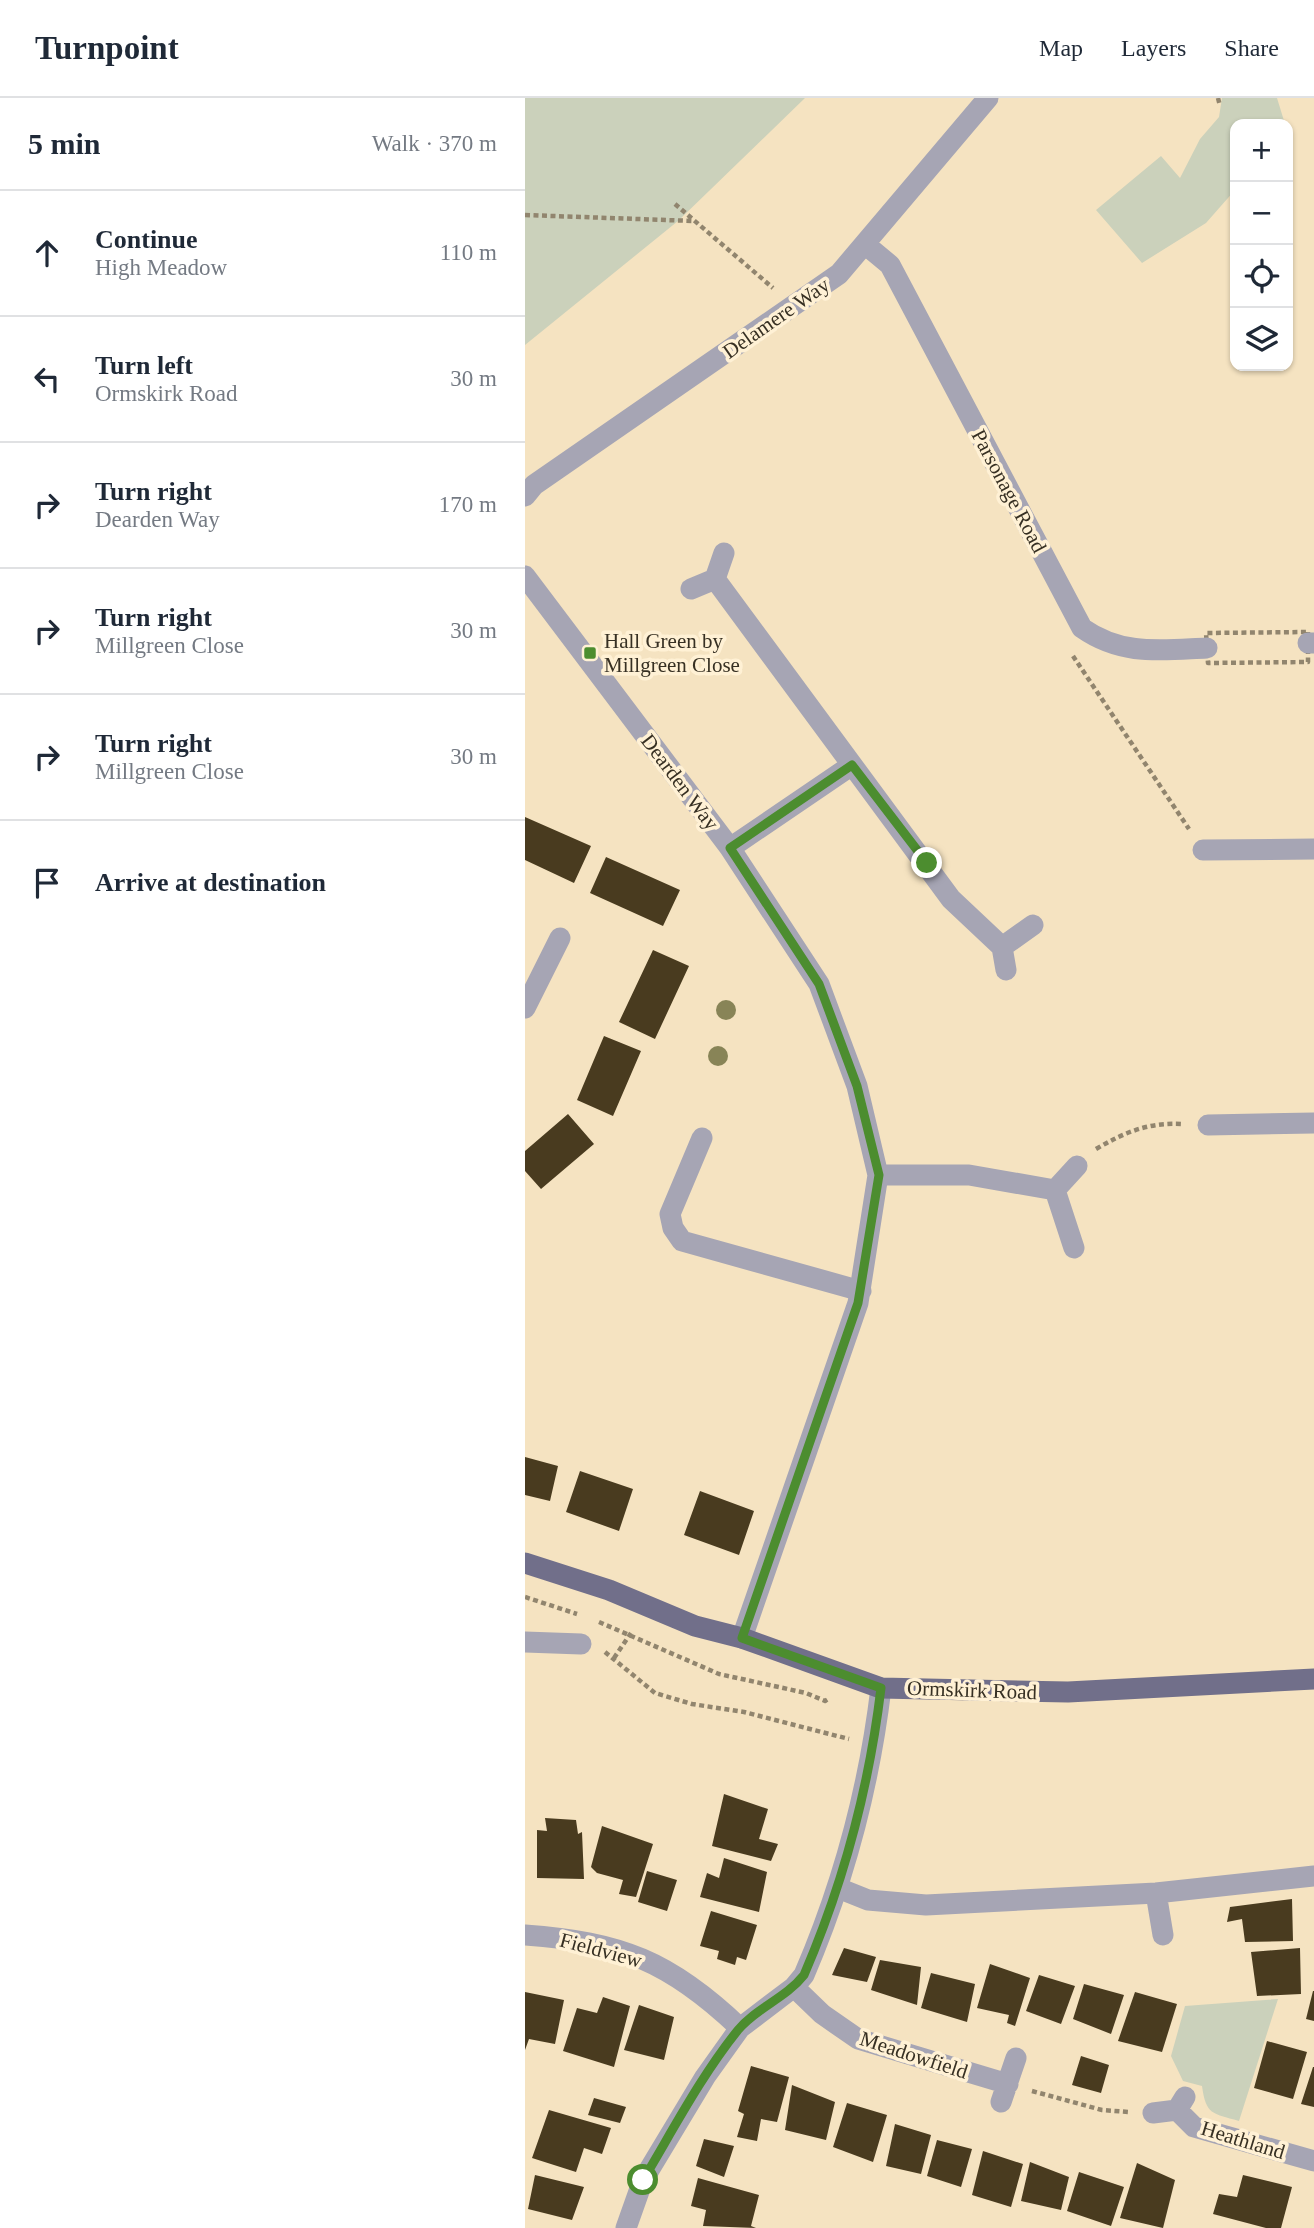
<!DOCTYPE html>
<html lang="en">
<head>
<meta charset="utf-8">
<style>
  body { margin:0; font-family:Georgia,serif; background:#f6f6f7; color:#1f2937 }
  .controls { position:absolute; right:21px; top:21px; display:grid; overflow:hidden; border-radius:14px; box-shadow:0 2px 5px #0004 }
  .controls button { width:63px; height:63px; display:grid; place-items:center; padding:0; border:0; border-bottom:2px solid #e0e1e3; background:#fff; color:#1f2937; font:35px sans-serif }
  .stop { position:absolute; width:21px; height:21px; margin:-16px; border:5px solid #4c8d2f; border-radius:50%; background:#fff }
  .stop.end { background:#4c8d2f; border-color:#fff; box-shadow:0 2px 7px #0008 }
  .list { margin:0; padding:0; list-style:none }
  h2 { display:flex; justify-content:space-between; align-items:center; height:91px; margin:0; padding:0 28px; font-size:30px }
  h2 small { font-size:23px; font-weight:400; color:#747a83 }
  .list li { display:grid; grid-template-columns:46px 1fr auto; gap:21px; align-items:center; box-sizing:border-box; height:126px; padding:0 28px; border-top:2px solid #e0e1e3 }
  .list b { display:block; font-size:26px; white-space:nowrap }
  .list p { margin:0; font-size:23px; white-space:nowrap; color:#747a83 }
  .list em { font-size:23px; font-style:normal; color:#747a83 }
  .icon { flex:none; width:38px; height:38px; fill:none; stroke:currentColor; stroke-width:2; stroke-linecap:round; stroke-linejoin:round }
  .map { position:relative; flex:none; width:789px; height:2130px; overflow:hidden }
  header { display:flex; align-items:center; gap:42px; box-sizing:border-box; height:98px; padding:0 35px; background:#fff; border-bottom:2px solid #e0e1e3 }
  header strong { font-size:33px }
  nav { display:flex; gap:38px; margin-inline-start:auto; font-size:24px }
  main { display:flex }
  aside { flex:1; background:#fff }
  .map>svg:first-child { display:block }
  .green { fill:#cbd1bb }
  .building { fill:#493b1f }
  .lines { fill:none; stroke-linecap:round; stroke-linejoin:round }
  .path { stroke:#91856e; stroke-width:4.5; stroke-dasharray:5 3.5; stroke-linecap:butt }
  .minor { stroke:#a6a5b4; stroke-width:21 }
  .major { stroke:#716f8a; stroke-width:21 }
  .tree { fill:#888457 }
  .route { stroke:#4c8d2f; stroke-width:9 }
  .poi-dot { fill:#4c8d2f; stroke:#fff1d5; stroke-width:2.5 }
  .labels { text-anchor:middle; stroke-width:7; stroke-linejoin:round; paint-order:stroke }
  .street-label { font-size:21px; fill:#373023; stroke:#fff1d5 }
  .poi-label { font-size:21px; fill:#373023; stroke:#fff1d5; text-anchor:start }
</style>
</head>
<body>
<header>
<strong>Turnpoint</strong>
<nav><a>Map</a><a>Layers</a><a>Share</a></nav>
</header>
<main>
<aside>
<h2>5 min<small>Walk · 370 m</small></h2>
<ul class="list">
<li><svg class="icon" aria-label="ahead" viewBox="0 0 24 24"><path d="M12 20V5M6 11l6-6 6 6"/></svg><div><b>Continue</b><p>High Meadow</p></div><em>110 m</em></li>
<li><svg class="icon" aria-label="left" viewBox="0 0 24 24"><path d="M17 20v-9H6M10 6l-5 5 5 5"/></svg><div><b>Turn left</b><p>Ormskirk Road</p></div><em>30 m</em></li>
<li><svg class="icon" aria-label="right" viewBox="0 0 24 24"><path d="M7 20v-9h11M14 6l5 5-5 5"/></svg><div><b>Turn right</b><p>Dearden Way</p></div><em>170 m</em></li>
<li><svg class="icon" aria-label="right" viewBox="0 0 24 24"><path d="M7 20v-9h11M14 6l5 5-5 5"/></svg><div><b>Turn right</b><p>Millgreen Close</p></div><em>30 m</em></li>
<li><svg class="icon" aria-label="right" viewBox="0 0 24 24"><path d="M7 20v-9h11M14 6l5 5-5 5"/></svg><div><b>Turn right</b><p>Millgreen Close</p></div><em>30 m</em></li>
<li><svg class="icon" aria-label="arrive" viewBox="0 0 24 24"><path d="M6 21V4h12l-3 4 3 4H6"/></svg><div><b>Arrive at destination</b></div></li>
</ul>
</aside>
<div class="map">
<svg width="789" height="2130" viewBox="0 0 789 2130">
  <rect width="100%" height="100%" fill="#f5e3c1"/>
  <path class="green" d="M0 0H280L153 123 0 247Z
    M697 0H752L760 26H710V92L681 125 617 165 571 112 636 58 655 80 675 41 694 19Z
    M753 1901 714 2023C687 2015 681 2017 677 1988L658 1983 646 1958 660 1908Z"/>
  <path class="building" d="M0 719 66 748 49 785 0 762Z
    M81 759 155 792 138 828 65 795Z
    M128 852 164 868 130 941 94 924Z
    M79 938 116 953 88 1018 52 1002Z
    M43 1016 69 1046 16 1091 0 1073V1053Z
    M0 1359 33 1368 25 1403 0 1397Z
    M55 1373 108 1391 94 1433 41 1414Z
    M175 1393 229 1413 214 1457 159 1437Z
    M199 1696 243 1711 234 1741 253 1746 246 1763 187 1748Z
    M20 1720 51 1722 53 1736 57 1734 59 1781 12 1780V1732L22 1733Z
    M77 1728 128 1746 111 1799 94 1796 98 1782 72 1775 66 1769Z
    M199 1760 242 1774 234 1814 175 1799 182 1775 194 1780Z
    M122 1773 152 1782 142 1813 113 1804Z
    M767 1801 768 1843 720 1844 717 1821 702 1824 705 1809Z
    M186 1813 232 1827 221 1862 212 1859 210 1867 192 1861 194 1853 175 1848Z
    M319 1850 351 1859 342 1884 307 1877Z
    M775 1850 776 1896 732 1898 726 1854Z
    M355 1862 396 1869 392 1907 346 1892Z
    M465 1866 505 1880 490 1928 482 1925 484 1917 452 1910Z
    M406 1875 450 1886 442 1924 396 1910Z
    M514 1877 550 1888 536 1926 501 1913Z
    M559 1886 599 1897 586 1936 548 1921Z
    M788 1893H789V1923L781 1921Z
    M0 1894 39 1902 30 1946 4 1941 0 1952Z
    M610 1894 652 1906 637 1954 593 1943Z
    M78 1899 105 1908 89 1969 38 1953 52 1910 72 1915Z
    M114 1907 149 1919 139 1962 99 1952Z
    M742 1943 782 1954 768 2001 729 1990Z
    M556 1958 584 1967 576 1995 547 1987Z
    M226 1968 264 1979 252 2024 236 2021 232 2043 212 2039 219 2016 213 2013Z
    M788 1969H789V2009L776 2006Z
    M267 1987 310 2004 301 2042 260 2032Z
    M69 2000 101 2009 95 2025 63 2017Z
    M322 2005 362 2017 348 2064 308 2049Z
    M24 2012 86 2030 77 2056 59 2050 51 2074 7 2060Z
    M370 2026 406 2037 396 2076 361 2068Z
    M179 2041 209 2048 199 2079 171 2068Z
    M412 2042 447 2051 436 2089 402 2078Z
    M458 2053 498 2066 486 2109 447 2097Z
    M505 2064 544 2079 536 2112 496 2103Z
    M612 2065 650 2082 638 2130 595 2120Z
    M554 2074 599 2089 586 2128 542 2113Z
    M10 2077 59 2089 47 2122 3 2111Z
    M718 2077 767 2089 756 2130H741L688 2116 694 2096 712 2099Z
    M173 2080 234 2097 226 2128 231 2130 178 2128 181 2112 166 2108Z"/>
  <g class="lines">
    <path class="path" d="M693 0 695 8
      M150 106 248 190
      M0 117 169 123
      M783 534V564L683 565 681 535Z
      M548 558 664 731
      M571 1051C600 1034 624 1024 658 1026
      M0 1499 52 1516
      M74 1524 194 1576 281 1595 300 1603 305 1600
      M80 1554 130 1595 167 1606 219 1614 324 1641
      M89 1560 106 1535
      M507 1993 577 2012 604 2014"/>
    <path class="minor" d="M341 147 365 167 557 530C597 558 635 552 682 550
      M0 398 9 387 314 176 463 0
      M0 478 205 750 294 886 332 988 353 1077 333 1205 217 1540
      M190 481 426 801 477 849 508 827
      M166 491 190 481 199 455
      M783 545H789
      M205 750 327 667
      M678 752 789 751
      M477 849 481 872
      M0 910 35 840
      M683 1027 789 1025
      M177 1040 145 1116 148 1130 157 1143 336 1193
      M353 1077H444L530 1092 549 1150
      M530 1092 552 1068
      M0 1544 56 1546
      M313 1790 343 1802 401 1807 631 1795 789 1778
      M631 1795 638 1837
      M0 1837C96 1844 145 1863 215 1930
      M269 1889 297 1916 333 1941 483 1986
      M476 2004 491 1960
      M652 2012 669 2029 789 2063
      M628 2015 652 2012 660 1999
      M101 2130 118 2082 180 1979 215 1930 269 1889 279 1877C319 1784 344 1690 356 1590"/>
    <path class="major" d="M0 1465 84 1492 170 1528 217 1540 356 1590 543 1594 789 1581"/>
  </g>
  <g class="tree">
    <circle cx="201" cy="912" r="10"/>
    <circle cx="193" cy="958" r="10"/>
  </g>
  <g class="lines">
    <path class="route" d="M118 2082C148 2032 176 1978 213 1932 231 1910 261 1900 279 1877 319 1784 344 1690 356 1590L217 1540 333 1205 354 1077 332 988 294 886 205 750 327 667 402 765"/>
  </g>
  <rect class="poi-dot" x="58" y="548" width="14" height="14" rx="3.5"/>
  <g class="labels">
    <g class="street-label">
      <text transform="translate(251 220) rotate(-35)" y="7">Delamere Way</text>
      <text transform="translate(484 393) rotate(62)" y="7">Parsonage Road</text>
      <text transform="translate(155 684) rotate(53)" y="7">Dearden Way</text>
      <text transform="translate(447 1592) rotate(2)" y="7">Ormskirk Road</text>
      <text transform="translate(76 1852) rotate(15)" y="7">Fieldview</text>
      <text transform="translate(389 1957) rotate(18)" y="7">Meadowfield</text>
      <text transform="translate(718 2042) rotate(17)" y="7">Heathland</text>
    </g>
    <g class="poi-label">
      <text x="79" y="550">Hall Green by<tspan x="79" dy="24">Millgreen Close</tspan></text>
    </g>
  </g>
</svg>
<div class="controls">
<button>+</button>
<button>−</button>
<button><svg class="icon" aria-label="locate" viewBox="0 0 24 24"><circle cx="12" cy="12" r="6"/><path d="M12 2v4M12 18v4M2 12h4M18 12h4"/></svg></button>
<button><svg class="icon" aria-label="layers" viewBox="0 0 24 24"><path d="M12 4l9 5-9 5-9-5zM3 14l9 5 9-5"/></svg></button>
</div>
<div class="stop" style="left:118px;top:2082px"></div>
<div class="stop end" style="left:402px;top:765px"></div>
</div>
</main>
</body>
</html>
